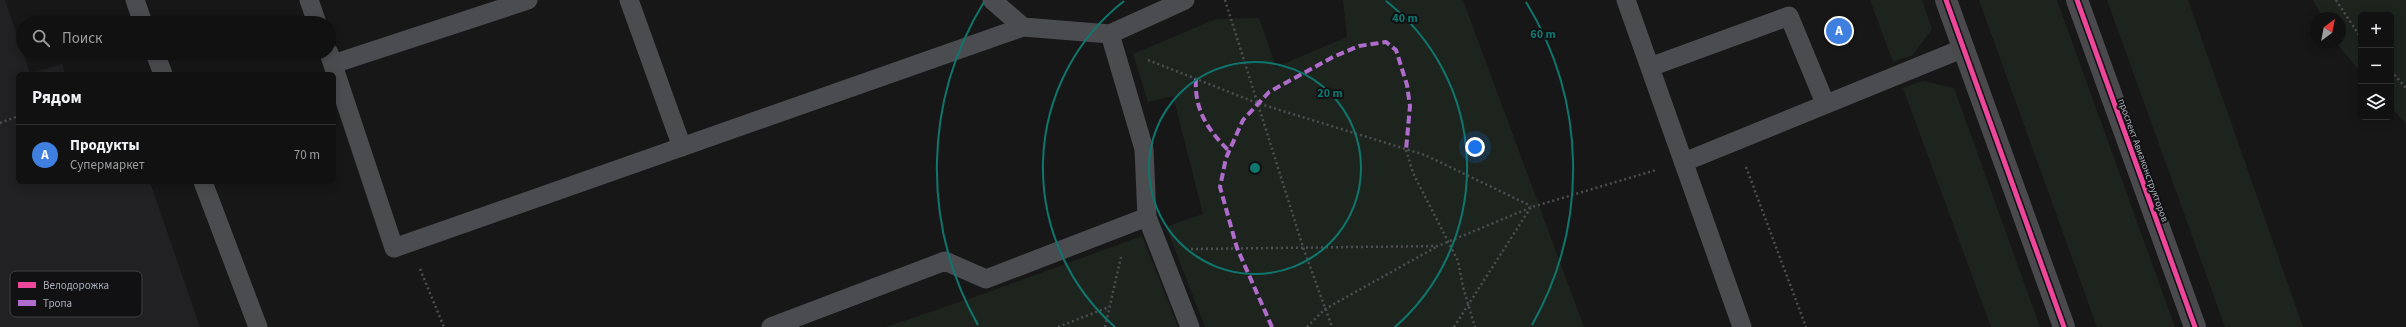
<!DOCTYPE html>
<html lang="ru">
<head>
<meta charset="utf-8">
<style>
  body { margin:0; font-family:"Source Sans 3",sans-serif; background:#1a1a1a; color:#f1f3f6 }
  .controls { position:absolute; right:12px; top:12px; display:grid; overflow:hidden; border-radius:6px; box-shadow:0 2px 10px #0003 }
  .controls button { width:36px; height:36px; display:grid; place-items:center; padding:0; border:0; border-bottom:1px solid #303131; background:#111; color:#f1f3f6; font:20px sans-serif }
  .compass { position:absolute; left:2310px; top:12px; width:36px; height:36px; border-radius:50%; background:#111; box-shadow:0 2px 10px #0003; rotate:32deg }
  .you { position:absolute; left:1475px; top:147px; width:14px; height:14px; margin:-10px; border:3px solid #fff; border-radius:50%; background:#1a73e8; box-shadow:0 0 0 6px #1a73e833 }
  .badge { display:grid; place-items:center; width:26px; height:26px; border-radius:50%; background:#ea580c; color:#fff; font-size:13px; font-weight:700 }
  .pin { position:absolute; translate:-50% -50%; border:2px solid #fff; box-shadow:0 1px 4px #0006 }
  .list { margin:0; padding:0; list-style:none }
  h2 { display:flex; justify-content:space-between; align-items:center; height:52px; margin:0; padding:0 16px; font-size:17px }
  h2 small { font-size:13px; font-weight:400; color:#9c9d9f }
  .list li { display:grid; grid-template-columns:26px 1fr auto; gap:12px; align-items:center; box-sizing:border-box; height:60px; padding:0 16px; border-top:1px solid #303131 }
  .list b { display:block; font-size:15px; white-space:nowrap }
  .list p { margin:0; font-size:13px; white-space:nowrap; color:#9c9d9f }
  .list em { font-size:13px; font-style:normal; color:#9c9d9f }
  .icon { flex:none; width:22px; height:22px; fill:none; stroke:currentColor; stroke-width:2; stroke-linecap:round; stroke-linejoin:round }
  .map { position:relative; flex:none; width:2406px; height:327px; overflow:hidden }
  .search { position:absolute; background:#111; box-shadow:0 2px 10px #0003; left:16px; top:16px; width:320px; height:44px; display:flex; align-items:center; gap:10px; box-sizing:border-box; padding:0 14px; border-radius:22px; color:#9c9d9f; font-size:15px }
  .panel { position:absolute; background:#111; box-shadow:0 2px 10px #0003; left:16px; top:72px; width:320px; height:112px; border-radius:6px }
  .map>svg:first-child { display:block }
  .built { fill:#212123 }
  .green { fill:#1d241e }
  .lines { fill:none; stroke-linecap:round; stroke-linejoin:round }
  .path { stroke:#4d4e52; stroke-width:2.5; stroke-dasharray:2 3; stroke-linecap:butt }
  .lane { stroke:#4b4c50; stroke-width:19 }
  .secondary { stroke:#4a4a4e; stroke-width:22 }
  .quiet { stroke:#b06ccc; stroke-width:4; stroke-dasharray:8 4; stroke-linecap:butt }
  .cycleway-casing { stroke:#111113; stroke-width:8 }
  .cycleway { stroke:#ed469a; stroke-width:5 }
  .ring { fill:none; stroke:#0f766e; stroke-width:2 }
  .labels { text-anchor:middle; stroke-width:4; stroke-linejoin:round; paint-order:stroke }
  .street-label { font-size:10px; fill:#a8adb8; stroke:#111113 }
  .key { fill:#111113; stroke:#3e4045; stroke-width:1 }
  .key-label { font-size:11px; fill:#a8adb8 }
  .centre { fill:#0f766e; stroke:#111113; stroke-width:2 }
  .ring-label { font-size:12px; text-anchor:middle; font-weight:bold; fill:#0f766e; stroke:#111113; stroke-width:4; stroke-linejoin:round; paint-order:stroke }
</style>
</head>
<body>
<div class="map">
<svg width="2406" height="327" viewBox="0 0 2406 327">
  <rect width="100%" height="100%" fill="#171717"/>
  <path class="built" d="M0 0H5L30 73 62 64 65 74H18V182H150L200 327H0Z"/>
  <path class="green" d="M1343 0H1463L1584 327H1205L1166 227 1203 214 1173 96 1148 102 1133 54 1216 19 1259 18 1276 67 1347 37Z
    M1870 0H1922L1932 29 1913 55 1893 62Z
    M1979 0H2057L2175 327H2097Z
    M2107 0H2188L2303 327H2225Z
    M2313 0H2406V124L2391 107V15H2361V73L2336 42H2340V18H2323Z
    M1923 81 1954 88 2040 327H1991L1903 88Z
    M1142 236 1178 327H886L986 293Z"/>
  <g class="lines">
    <path class="path" d="M1225 0 1303 247 1332 327
      M2336 0 2361 38
      M1148 60 1257 103 1425 155 1531 206
      M2391 71 2406 88
      M0 123 18 116
      M1406 150 1413 173 1458 261 1463 287 1475 327
      M1746 167 1806 327
      M1191 249 1438 246 1532 207 1656 170
      M420 269 444 327
      M1058 327 1109 307
      M1105 327 1121 257
      M1307 327 1325 309 1438 246
      M1454 327 1531 207"/>
    <path class="lane" d="M135 0 143 23
      M309 0 317 23
      M629 0 682 147
      M992 0 1023 27 1110 34 1144 149 1147 217 1190 327
      M1626 0 1742 327
      M1110 34 1185 0
      M155 53 163 74
      M329 53 394 248 1023 27
      M333 64 528 0
      M1650 67 1789 16 1825 103
      M1684 162 1964 48
      M203 182 258 327
      M771 327 945 261 986 279 1147 217"/>
    <path class="secondary" d="M1946 0 2064 327
      M2077 0 2195 327"/>
    <path class="quiet" d="M1196 79C1194 110 1208 130 1229 151
      M1272 327 1237 248 1225 205 1220 187 1226 158 1243 120 1269 92 1333 57 1359 46 1386 42 1396 50 1407 85 1410 106 1406 150"/>
    <g class="cycleway-casing">
      <path id="cycleway" d="M1946 0 2064 327
        M2077 0 2195 327"/>
    </g>
    <use href="#cycleway" class="cycleway"/>
  </g>
  <g class="ring">
    <circle cx="1255" cy="168" r="106"/>
    <path d="M1115 327A212 212 0 0 1 1124 1M1386 1A212 212 0 0 1 1395 327"/>
    <path d="M978 325A318 318 0 0 1 984 2M1526 2A318 318 0 0 1 1532 325"/>
  </g>
  <g class="labels">
    <g class="street-label">
      <text transform="translate(2144 160) rotate(70)" y="4">проспект Авиаконструкторов</text>
    </g>
  </g>
  <rect x="10" y="271" width="132" height="46" rx="6" class="key"/>
  <rect x="18" y="282" width="18" height="6" fill="#ed469a"/>
  <rect x="18" y="300" width="18" height="6" fill="#b06ccc"/>
  <g class="key-label">
    <text x="43" y="289">Велодорожка</text>
    <text x="43" y="307">Тропа</text>
  </g>
  <circle cx="1255" cy="168" r="6" class="centre"/>
  <g class="ring-label">
    <text x="1405" y="22">40 m</text>
    <text x="1543" y="38">60 m</text>
    <text x="1330" y="97">20 m</text>
  </g>
</svg>
<div class="controls">
<button>+</button>
<button>−</button>
<button><svg class="icon" aria-label="layers" viewBox="0 0 24 24"><path d="M12 4l9 5-9 5-9-5zM3 14l9 5 9-5"/></svg></button>
</div>
<svg class="compass" viewBox="-18 -18 36 36"><path d="M0-13l5 13h-10z" fill="#e53935"/><path d="M0 13l5-13h-10z" fill="#9c9d9f"/></svg>
<div class="you"></div>
<div class="pin badge" style="left:1839px;top:31px;background:#3f7fe0">A</div>
<div class="search"><svg class="icon" aria-label="search" viewBox="0 0 24 24"><circle cx="10" cy="10" r="6"/><path d="M15 15l6 6"/></svg>Поиск</div>
<section class="panel">
<h2>Рядом<small></small></h2>
<ul class="list">
<li><span class="badge" style="background:#3f7fe0">A</span><div><b>Продукты</b><p>Супермаркет</p></div><em>70 m</em></li>
</ul>
</section>
</div>
</body>
</html>
